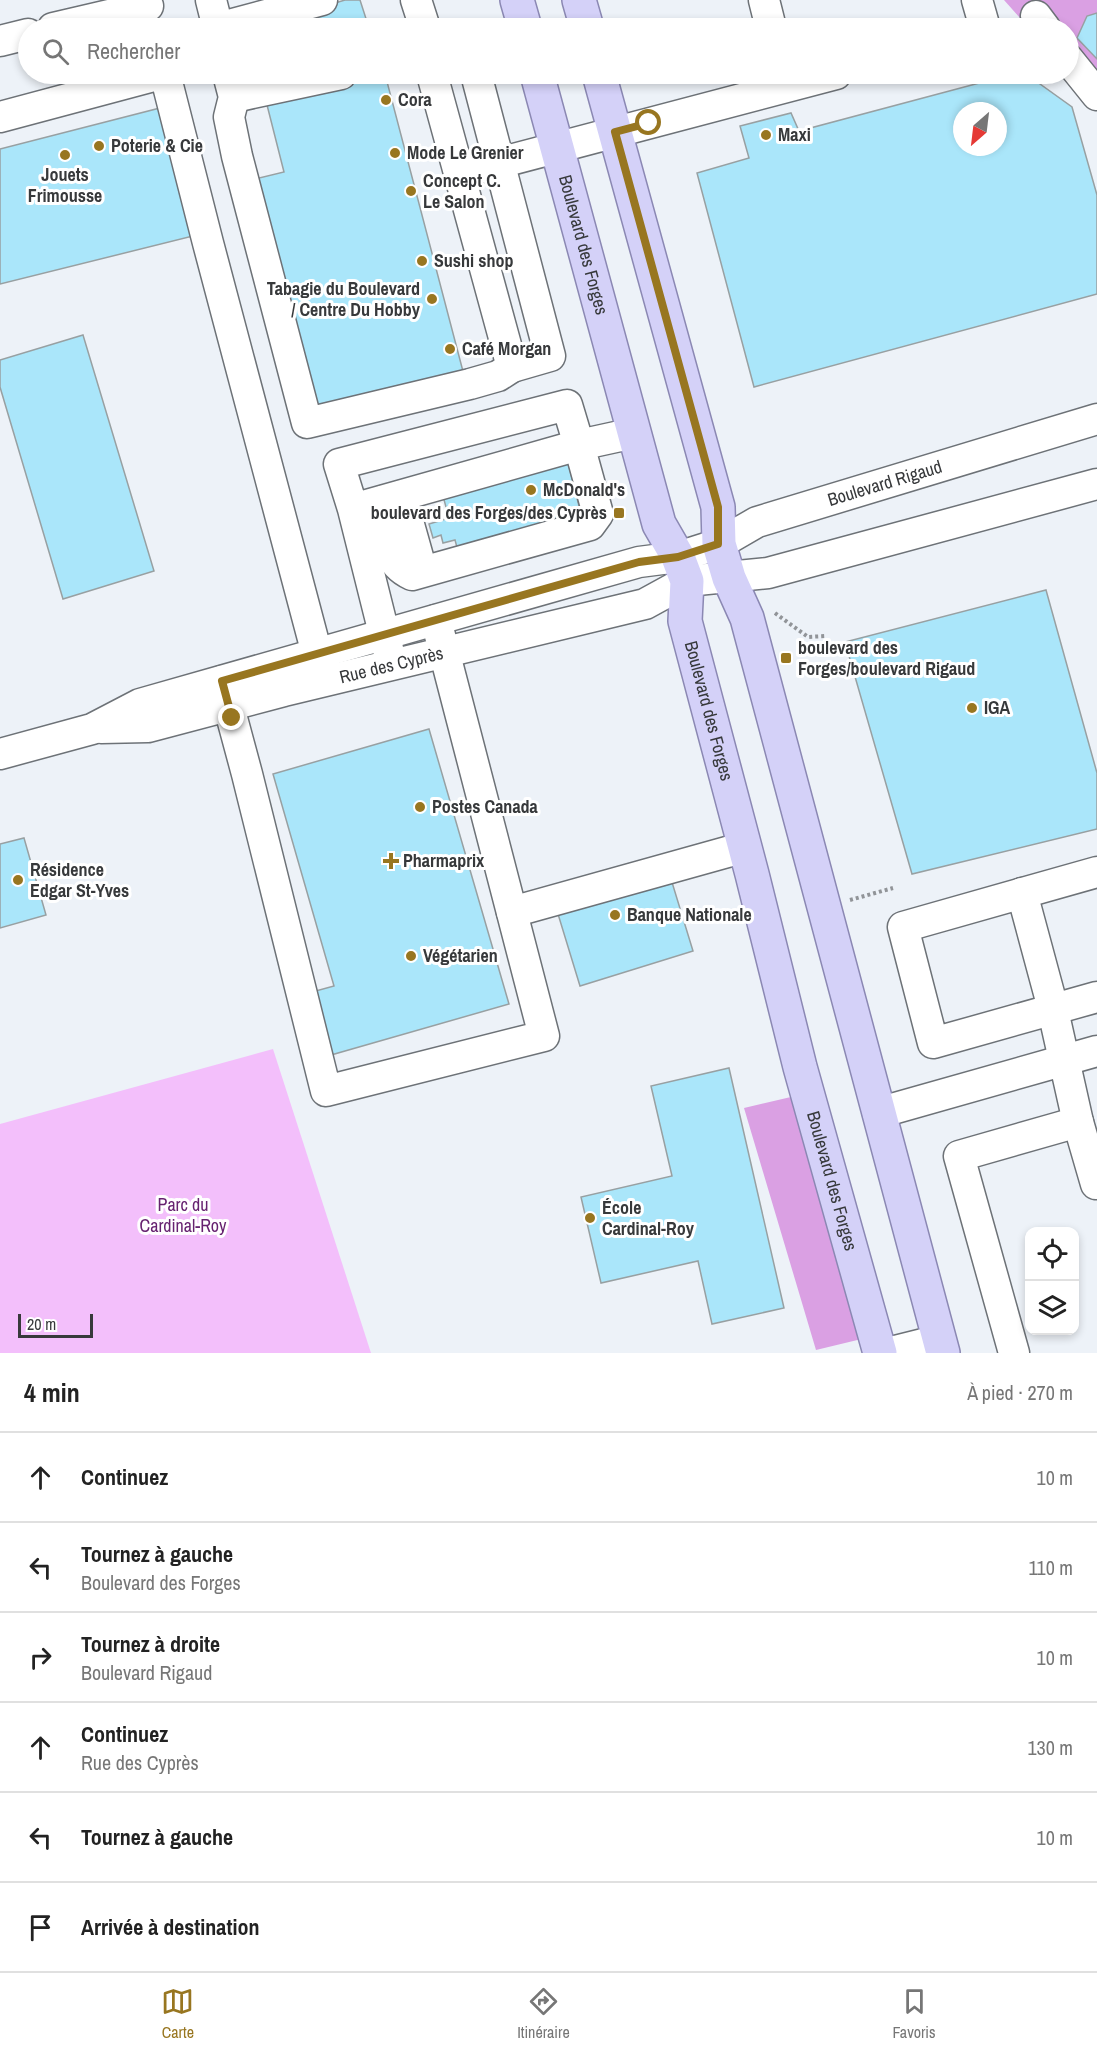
<!DOCTYPE html>
<html lang="fr">
<head>
<meta charset="utf-8">
<style>
  body { margin:0; font-family:"Archivo Narrow",sans-serif; background:#f6f6f6; color:#222 }
  .controls { position:absolute; right:18px; bottom:18px; display:grid; overflow:hidden; border-radius:12px; box-shadow:0 3px 9px #0003 }
  .controls button { width:54px; height:54px; display:grid; place-items:center; padding:0; border:0; border-bottom:2px solid #e0e0e0; background:#fff; color:#222; font:30px sans-serif }
  .compass { position:absolute; left:953px; top:102px; width:54px; height:54px; border-radius:50%; background:#fff; box-shadow:0 3px 9px #0003; rotate:208deg }
  .scale { position:absolute; left:18px; bottom:15px; width:75px; box-sizing:border-box; padding-left:6px; border:3px solid #37393b; border-top:0; font-size:16px; line-height:21px; white-space:nowrap; color:#37393b; -webkit-text-stroke:4px #fff; paint-order:stroke }
  .stop { position:absolute; width:18px; height:18px; margin:-14px; border:4px solid #987620; border-radius:50%; background:#fff }
  .stop.end { background:#987620; border-color:#fff; box-shadow:0 2px 6px #0008 }
  .list { margin:0; padding:0; list-style:none }
  h2 { display:flex; justify-content:space-between; align-items:center; height:78px; margin:0; padding:0 24px; font-size:26px }
  h2 small { font-size:20px; font-weight:400; color:#767676 }
  .list li { display:grid; grid-template-columns:39px 1fr auto; gap:18px; align-items:center; box-sizing:border-box; height:90px; padding:0 24px; border-top:2px solid #e0e0e0 }
  .list b { display:block; font-size:22px; white-space:nowrap }
  .list p { margin:0; font-size:20px; white-space:nowrap; color:#767676 }
  .list em { font-size:20px; font-style:normal; color:#767676 }
  .icon { flex:none; width:33px; height:33px; fill:none; stroke:currentColor; stroke-width:2; stroke-linecap:round; stroke-linejoin:round }
  .map { position:relative; flex:none; width:1097px; height:1353px; overflow:hidden }
  .search { position:absolute; background:#fff; box-shadow:0 3px 9px #0003; left:18px; right:18px; top:18px; height:66px; display:flex; align-items:center; gap:15px; box-sizing:border-box; padding:0 21px; border-radius:33px; color:#767676; font-size:22px }
  .sheet { height:618px; background:#fff }
  nav { display:flex; justify-content:space-around; align-items:center; box-sizing:border-box; height:84px; border-top:2px solid #e0e0e0; background:#fff; font-size:16px; color:#767676 }
  nav a { display:grid; justify-items:center; gap:3px }
  nav .on { color:#987620 }
  .map>svg:first-child { display:block }
  .green { fill:#f3bffb }
  .forest { fill:#daa0e3 }
  .building { fill:#aae6fa; stroke:#98a0a2; stroke-width:1.5; fill-rule:evenodd }
  .lines { fill:none; stroke-linecap:round; stroke-linejoin:round }
  .minor-casing { stroke:#6d7277; stroke-width:33 }
  .major-casing { stroke:#8b88b3; stroke-width:36 }
  .path { stroke:#919498; stroke-width:4; stroke-dasharray:3 3; stroke-linecap:butt }
  .minor { stroke:#fff; stroke-width:30 }
  .major { stroke:#d4d1f8; stroke-width:33 }
  .route { stroke:#987620; stroke-width:8 }
  .poi-dot { fill:#987620; stroke:#fff; stroke-width:2 }
  .labels { text-anchor:middle; stroke-width:6; stroke-linejoin:round; paint-order:stroke }
  .poi-label { font-size:18px; font-weight:bold; fill:#37393b; stroke:#fff; text-anchor:start }
  .street-label { font-size:18px; fill:#37393b; stroke:#fff }
  .park-label { font-size:18px; fill:#662270; stroke:#fff }
</style>
</head>
<body>
<div class="map">
<svg width="1097" height="1353" viewBox="0 0 1097 1353">
  <rect width="100%" height="100%" fill="#edf2f8"/>
  <path class="green" d="M273 1049 371 1353H0V1124Z"/>
  <path class="forest" d="M1004 0H1097V100L1068 74V28H1029Z
    M808 1093 874 1336 816 1350 744 1108Z"/>
  <path class="building" d="M345 0H360L369 28H280L278 20Z
    M1097 13V59L1077 38 1087 16Z
    M373 74H385L465 379 313 418 251 180 284 172 266 101Z
    M1013 74H1026L1072 107 1097 195V294L754 387 697 173 749 158 740 126 791 113 799 131ZM962 111H998V147H962Z
    M160 108 193 236 0 284V149Z
    M83 335 154 571 63 599 0 387V360Z
    M568 462 580 510 575 518 458 551 455 540 443 543 441 535 433 538 429 524 449 518 443 496Z
    M1046 590 1097 773V829L912 874 845 642Z
    M429 729 509 1004 331 1055 312 992 334 986 273 774Z
    M24 838 46 915 0 928V844Z
    M671 879 693 951 580 986 558 914Z
    M729 1068 784 1308 712 1324 698 1261 601 1283 581 1197 672 1176 651 1086Z"/>
  <g class="lines">
    <g class="minor-casing">
      <g id="minor">
        <path d="M211 0 218 28"/>
        <path d="M416 0 425 28"/>
        <path d="M764 0 771 28"/>
        <path d="M977 0 985 28"/>
        <path d="M1036 16 1045 28"/>
        <path d="M53 28 148 6"/>
        <path d="M218 28 322 0"/>
        <path d="M0 41 28 34"/>
        <path d="M1068 59 1097 95"/>
        <path d="M165 74 208 243 317 654"/>
        <path d="M228 74 234 97 229 117 237 156 307 423 470 384 498 376 512 367"/>
        <path d="M434 74 433 78 512 367 550 356 476 74"/>
        <path d="M234 97 341 74"/>
        <path d="M0 117 161 74"/>
        <path d="M480 168 836 74"/>
        <path d="M401 496 422 571"/>
        <path d="M383 501C385 529 381 561 412 575L590 525 598 514 579 445 634 433"/>
        <path d="M353 509 579 445 567 405 339 464 353 509 389 653"/>
        <path d="M222 681 247 774 326 1091 544 1036 436 620"/>
        <path id="s1" d="M101 728 148 727 284 691 645 604 687 581 768 573 1097 484"/>
        <path id="s2" d="M0 754 92 729 140 704 639 562 678 557 719 544 757 522 1097 419"/>
        <path d="M1097 872 903 927 933 1043 1097 997"/>
        <path d="M1022 893 1050 997 1078 1122 1096 1184"/>
        <path d="M512 912 745 847"/>
        <path d="M878 1113 1097 1051"/>
        <path d="M887 1353 939 1340"/>
        <path d="M1014 1353 959 1156 1078 1122"/>
      </g>
    </g>
    <g class="major-casing">
      <g id="major">
        <path d="M517 0 525 28"/>
        <path d="M579 0 587 28"/>
        <path id="s3" d="M537 74 659 524 678 557 687 581 685 621 752 874 800 1067 880 1353"/>
        <path d="M599 74 718 507 719 544 729 578 747 618 943 1353"/>
      </g>
    </g>
    <path class="path" d="M775 613 808 637 826 636
      M850 900 893 888"/>
    <use href="#minor" class="minor"/>
    <use href="#major" class="major"/>
  </g>
  <g class="lines">
    <path class="route" d="M232 718 222 681 639 562 678 557 718 544V507L615 132 649 123"/>
  </g>
  <g class="poi-dot">
    <circle cx="386" cy="100" r="6"/>
    <circle cx="766" cy="135" r="6"/>
    <circle cx="99" cy="146" r="6"/>
    <circle cx="395" cy="153" r="6"/>
    <circle cx="65" cy="155" r="6"/>
    <circle cx="411" cy="191" r="6"/>
    <circle cx="422" cy="261" r="6"/>
    <circle cx="432" cy="299" r="6"/>
    <circle cx="450" cy="349" r="6"/>
    <circle cx="531" cy="490" r="6"/>
    <rect x="613" y="507" width="12" height="12" rx="3"/>
    <rect x="780" y="652" width="12" height="12" rx="3"/>
    <circle cx="972" cy="708" r="6"/>
    <circle cx="420" cy="807" r="6"/>
    <path d="M388 852h6v6h6v6h-6v6h-6v-6h-6v-6h6z"/>
    <circle cx="18" cy="880" r="6"/>
    <circle cx="615" cy="915" r="6"/>
    <circle cx="411" cy="956" r="6"/>
    <circle cx="590" cy="1218" r="6"/>
  </g>
  <g class="labels">
    <g class="poi-label">
      <text x="398" y="106">Cora</text>
      <text x="778" y="141">Maxi</text>
      <text x="111" y="152">Poterie &amp; Cie</text>
      <text x="407" y="159">Mode Le Grenier</text>
      <text x="65" y="181" text-anchor="middle">Jouets<tspan x="65" dy="21">Frimousse</tspan></text>
      <text x="423" y="187">Concept C.<tspan x="423" dy="21">Le Salon</tspan></text>
      <text x="434" y="267">Sushi shop</text>
      <text x="420" y="295" text-anchor="end">Tabagie du Boulevard<tspan x="420" dy="21">/ Centre Du Hobby</tspan></text>
      <text x="462" y="355">Café Morgan</text>
      <text x="543" y="496">McDonald's</text>
      <text x="607" y="519" text-anchor="end">boulevard des Forges/des Cyprès</text>
      <text x="798" y="654">boulevard des<tspan x="798" dy="21">Forges/boulevard Rigaud</tspan></text>
      <text x="984" y="714">IGA</text>
      <text x="432" y="813">Postes Canada</text>
      <text x="403" y="867">Pharmaprix</text>
      <text x="30" y="876">Résidence<tspan x="30" dy="21">Edgar St-Yves</tspan></text>
      <text x="627" y="921">Banque Nationale</text>
      <text x="423" y="962">Végétarien</text>
      <text x="602" y="1214">École<tspan x="602" dy="21">Cardinal-Roy</tspan></text>
    </g>
    <g class="street-label">
      <text dy="6" stroke="none"><textPath href="#s3" startOffset="177">Boulevard des Forges</textPath></text>
      <text dy="6" stroke="none"><textPath href="#s2" startOffset="928">Boulevard Rigaud</textPath></text>
      <text dy="6" stroke="none"><textPath href="#s1" startOffset="298">Rue des Cyprès</textPath></text>
      <text dy="6" stroke="none"><textPath href="#s3" startOffset="663">Boulevard des Forges</textPath></text>
      <text dy="6" stroke="none"><textPath href="#s3" startOffset="1149">Boulevard des Forges</textPath></text>
    </g>
    <g class="park-label">
      <text x="183" y="1211">Parc du<tspan x="183" dy="21">Cardinal-Roy</tspan></text>
    </g>
  </g>
</svg>
<div class="controls">
<button><svg class="icon" aria-label="locate" viewBox="0 0 24 24"><circle cx="12" cy="12" r="6"/><path d="M12 2v4M12 18v4M2 12h4M18 12h4"/></svg></button>
<button><svg class="icon" aria-label="layers" viewBox="0 0 24 24"><path d="M12 4l9 5-9 5-9-5zM3 14l9 5 9-5"/></svg></button>
</div>
<svg class="compass" viewBox="-18 -18 36 36"><path d="M0-13l5 13h-10z" fill="#e53935"/><path d="M0 13l5-13h-10z" fill="#767676"/></svg>
<div class="scale">20 m</div>
<div class="stop" style="left:649px;top:123px"></div>
<div class="stop end" style="left:232px;top:718px"></div>
<div class="search"><svg class="icon" aria-label="search" viewBox="0 0 24 24"><circle cx="10" cy="10" r="6"/><path d="M15 15l6 6"/></svg>Rechercher</div>
</div>
<section class="sheet">
<h2>4 min<small>À pied · 270 m</small></h2>
<ul class="list">
<li><svg class="icon" aria-label="ahead" viewBox="0 0 24 24"><path d="M12 20V5M6 11l6-6 6 6"/></svg><div><b>Continuez</b></div><em>10 m</em></li>
<li><svg class="icon" aria-label="left" viewBox="0 0 24 24"><path d="M17 20v-9H6M10 6l-5 5 5 5"/></svg><div><b>Tournez à gauche</b><p>Boulevard des Forges</p></div><em>110 m</em></li>
<li><svg class="icon" aria-label="right" viewBox="0 0 24 24"><path d="M7 20v-9h11M14 6l5 5-5 5"/></svg><div><b>Tournez à droite</b><p>Boulevard Rigaud</p></div><em>10 m</em></li>
<li><svg class="icon" aria-label="ahead" viewBox="0 0 24 24"><path d="M12 20V5M6 11l6-6 6 6"/></svg><div><b>Continuez</b><p>Rue des Cyprès</p></div><em>130 m</em></li>
<li><svg class="icon" aria-label="left" viewBox="0 0 24 24"><path d="M17 20v-9H6M10 6l-5 5 5 5"/></svg><div><b>Tournez à gauche</b></div><em>10 m</em></li>
<li><svg class="icon" aria-label="arrive" viewBox="0 0 24 24"><path d="M6 21V4h12l-3 4 3 4H6"/></svg><div><b>Arrivée à destination</b></div></li>
</ul>
</section>
<nav>
<a class="on"><svg class="icon" aria-label="map" viewBox="0 0 24 24"><path d="M3 6l6-2 6 2 6-2v14l-6 2-6-2-6 2zM9 4v14M15 6v14"/></svg>Carte</a>
<a><svg class="icon" aria-label="directions" viewBox="0 0 24 24"><path d="M12 3l9 9-9 9-9-9zM9 14v-3h6M13 9l2 2-2 2"/></svg>Itinéraire</a>
<a><svg class="icon" aria-label="saved" viewBox="0 0 24 24"><path d="M7 4h10v16l-5-4-5 4z"/></svg>Favoris</a>
</nav>
</body>
</html>
